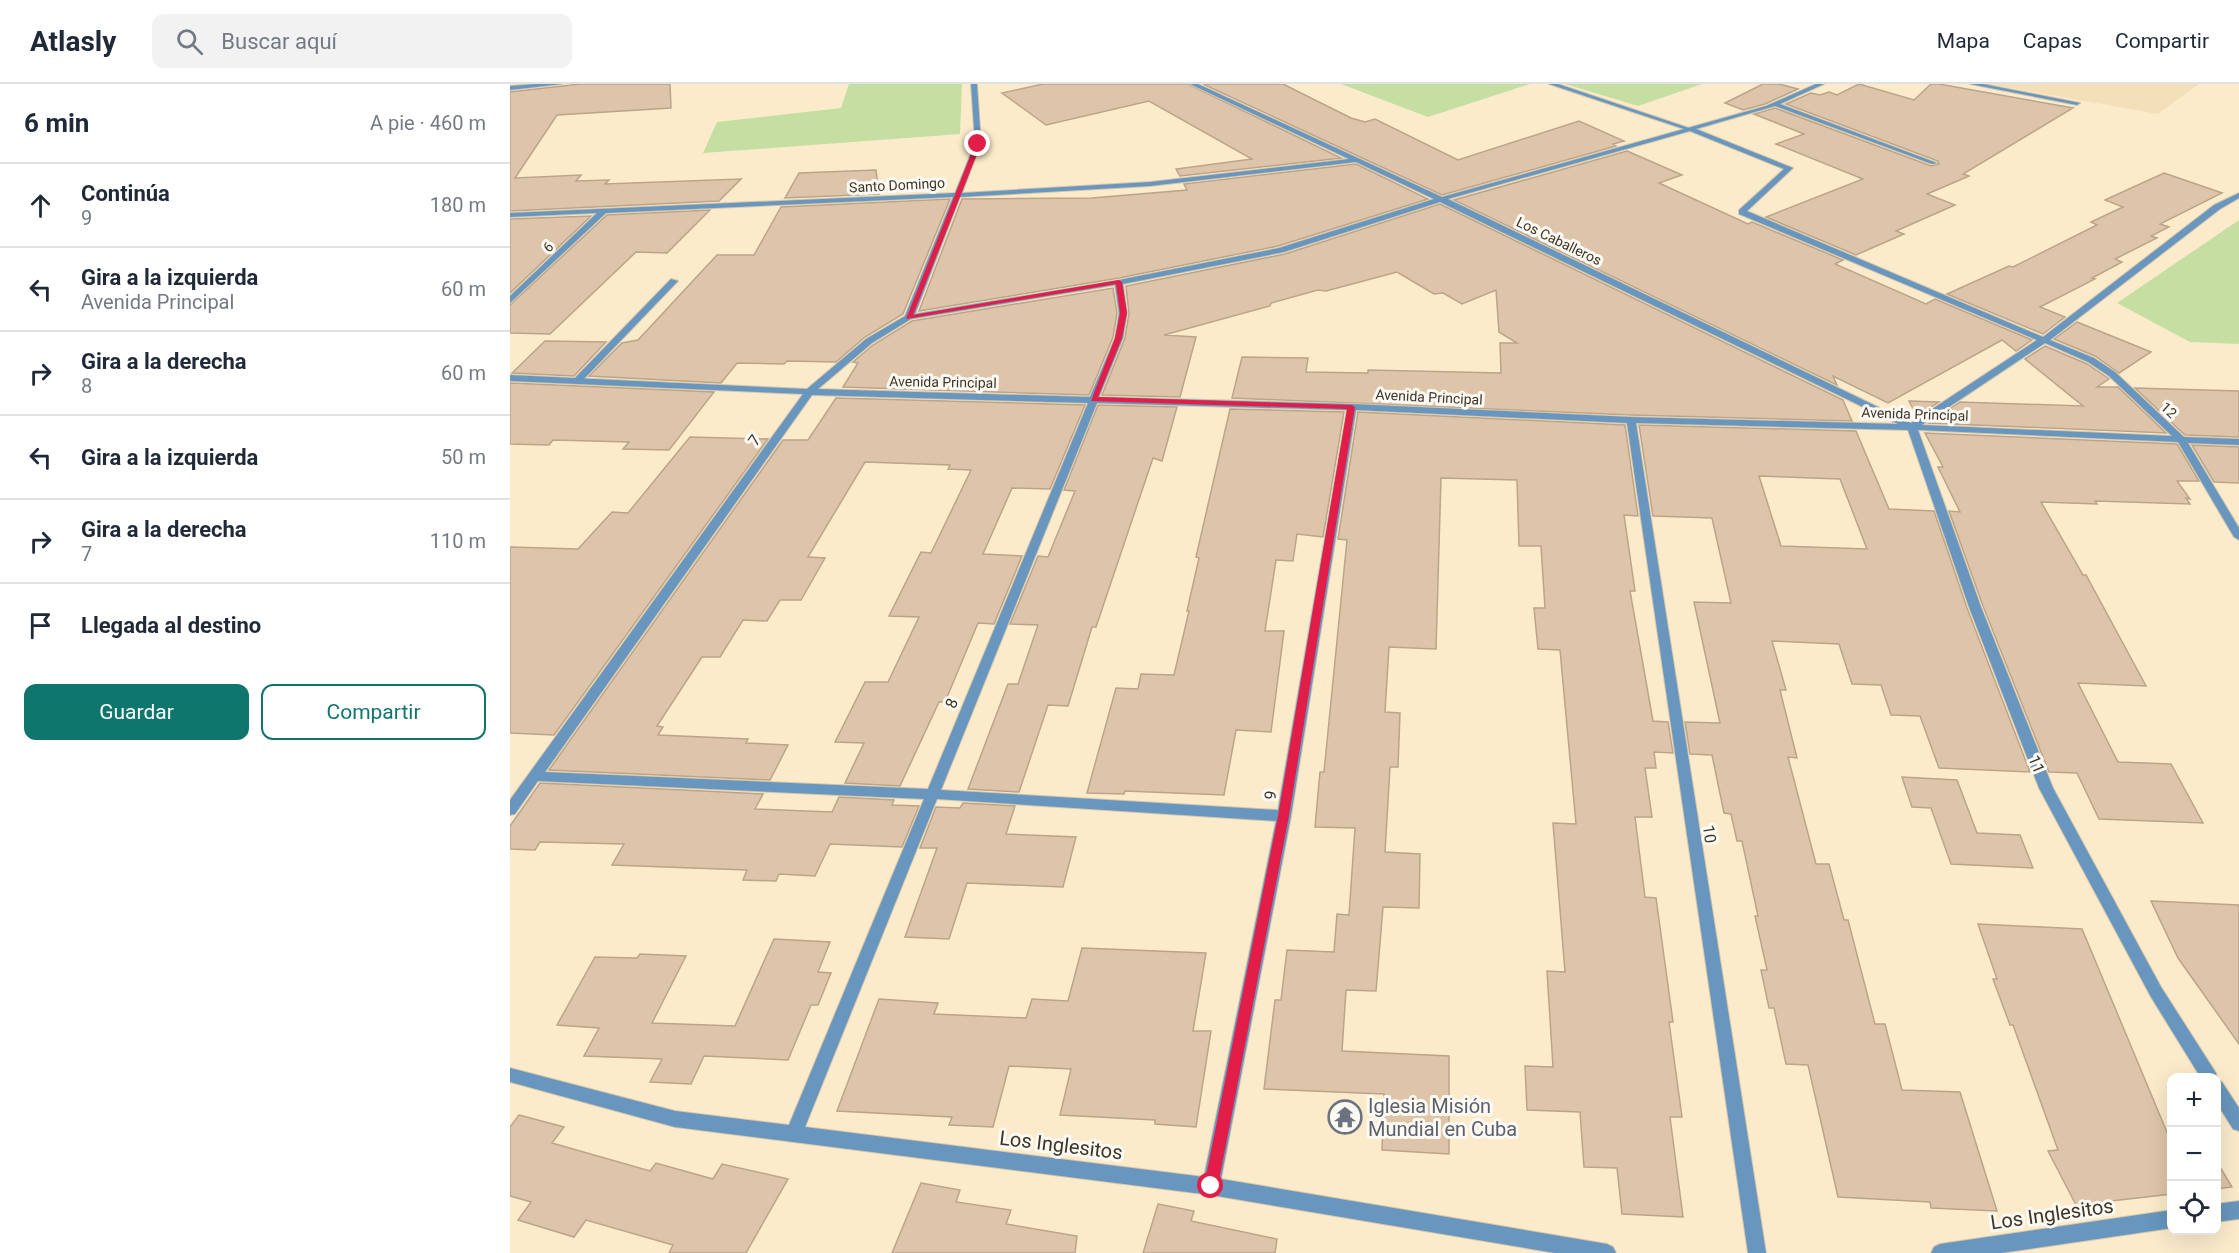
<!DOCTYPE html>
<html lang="es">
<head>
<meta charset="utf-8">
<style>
  body { margin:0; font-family:Roboto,sans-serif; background:#f2f2f3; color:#1f2937 }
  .controls { position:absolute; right:18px; bottom:18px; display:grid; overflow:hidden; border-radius:12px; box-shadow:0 6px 24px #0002 }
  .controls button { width:54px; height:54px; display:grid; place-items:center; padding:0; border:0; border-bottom:2px solid #e0e1e3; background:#fff; color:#1f2937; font:30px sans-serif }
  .stop { position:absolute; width:18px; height:18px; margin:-14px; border:4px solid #e11d48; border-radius:50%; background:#fff }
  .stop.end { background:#e11d48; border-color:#fff; box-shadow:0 2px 6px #0008 }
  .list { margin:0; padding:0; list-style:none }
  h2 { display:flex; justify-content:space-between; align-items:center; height:78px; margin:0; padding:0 24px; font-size:26px }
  h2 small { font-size:20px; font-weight:400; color:#747a83 }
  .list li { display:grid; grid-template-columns:39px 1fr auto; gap:18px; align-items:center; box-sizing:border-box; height:84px; padding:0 24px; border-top:2px solid #e0e1e3 }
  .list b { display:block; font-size:22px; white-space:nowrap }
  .list p { margin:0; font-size:20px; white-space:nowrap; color:#747a83 }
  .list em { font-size:20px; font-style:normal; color:#747a83 }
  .actions { display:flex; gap:12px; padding:18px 24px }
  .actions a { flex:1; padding:14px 0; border:2px solid #0f766e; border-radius:12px; text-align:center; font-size:21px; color:#0f766e }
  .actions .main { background:#0f766e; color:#fff }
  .icon { flex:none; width:33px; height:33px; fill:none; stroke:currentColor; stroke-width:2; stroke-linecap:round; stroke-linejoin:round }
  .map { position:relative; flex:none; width:1729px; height:1169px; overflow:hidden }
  header { display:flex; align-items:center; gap:36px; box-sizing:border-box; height:84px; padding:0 30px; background:#fff; border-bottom:2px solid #e0e1e3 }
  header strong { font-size:28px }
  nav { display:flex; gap:33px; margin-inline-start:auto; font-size:21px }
  .search { width:420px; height:54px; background:#f2f2f3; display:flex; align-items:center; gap:15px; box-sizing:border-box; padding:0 21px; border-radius:12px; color:#747a83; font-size:22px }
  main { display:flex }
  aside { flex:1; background:#fff }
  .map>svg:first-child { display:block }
  .built { fill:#f3e0b9 }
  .green { fill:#c5dfa2 }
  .building { fill:#dec5aa; stroke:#bba48a; stroke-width:1.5; fill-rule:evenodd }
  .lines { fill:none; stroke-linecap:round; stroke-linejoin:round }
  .lane-casing { stroke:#d5c7ab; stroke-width:2 }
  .street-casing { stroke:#d5c7ab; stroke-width:2 }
  .lane { fill:#6896be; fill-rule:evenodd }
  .street { fill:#6896be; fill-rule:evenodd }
  .route { fill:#e11d48 }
  .labels { text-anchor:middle; stroke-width:6; stroke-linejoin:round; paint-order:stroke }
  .far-street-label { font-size:14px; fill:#3c3629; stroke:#fdf9f3 }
  .street-label { font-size:16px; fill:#3c3629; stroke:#fdf9f3 }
  .near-worship-label { font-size:20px; fill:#5b616d; stroke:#fdf9f3; text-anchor:start }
  .near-street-label { font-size:20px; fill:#3c3629; stroke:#fdf9f3 }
</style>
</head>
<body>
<header>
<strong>Atlasly</strong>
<div class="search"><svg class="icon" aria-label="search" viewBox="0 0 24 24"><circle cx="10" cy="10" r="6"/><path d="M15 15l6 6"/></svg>Buscar aquí</div>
<nav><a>Mapa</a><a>Capas</a><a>Compartir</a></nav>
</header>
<main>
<aside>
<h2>6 min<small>A pie · 460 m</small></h2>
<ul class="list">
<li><svg class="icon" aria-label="ahead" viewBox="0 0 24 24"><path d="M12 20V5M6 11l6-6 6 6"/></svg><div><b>Continúa</b><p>9</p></div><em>180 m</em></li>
<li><svg class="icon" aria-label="left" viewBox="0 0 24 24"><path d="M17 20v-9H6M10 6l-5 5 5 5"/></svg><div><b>Gira a la izquierda</b><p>Avenida Principal</p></div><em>60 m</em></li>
<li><svg class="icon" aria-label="right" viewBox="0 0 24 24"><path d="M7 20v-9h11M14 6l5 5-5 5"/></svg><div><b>Gira a la derecha</b><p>8</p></div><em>60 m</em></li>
<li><svg class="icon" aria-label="left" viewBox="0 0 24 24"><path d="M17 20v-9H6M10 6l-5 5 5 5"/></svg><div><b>Gira a la izquierda</b></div><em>50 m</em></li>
<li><svg class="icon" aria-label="right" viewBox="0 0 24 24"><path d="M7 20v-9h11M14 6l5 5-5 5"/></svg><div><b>Gira a la derecha</b><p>7</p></div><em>110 m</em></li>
<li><svg class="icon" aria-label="arrive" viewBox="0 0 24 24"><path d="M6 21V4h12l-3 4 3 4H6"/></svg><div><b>Llegada al destino</b></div></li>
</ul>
<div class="actions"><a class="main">Guardar</a><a>Compartir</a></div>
</aside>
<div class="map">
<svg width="1729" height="1169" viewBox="0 0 1729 1169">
  <rect width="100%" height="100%" fill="#fbebcb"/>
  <path class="built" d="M1478 0H1689L1648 30Z"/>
  <path class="green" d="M339 0H452L450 50 193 69 207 38 331 24Z
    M831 0H1020L918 33Z
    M1055 0H1192L1128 22Z
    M1729 136V260L1680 258 1607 219Z"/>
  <path class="building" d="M70 0H160L161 24 47 31 5 94 71 91 66 97 99 96 95 100 231 95 209 117 0 127V8Z
    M533 0H678L831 74 670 92 666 85 742 75 639 17 536 41 492 9Z
    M693 0H773L841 34 855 38 865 35 948 76 1069 37 1114 57 1103 60 1106 62 932 111Z
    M1253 0H1269L1288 5 1255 20 1233 26 1215 19Z
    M1349 0 1404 16 1421 0H1429L1563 24 1453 90 1459 92 1417 110 1445 121 1386 147 1394 150 1346 171 1256 133 1353 95 1266 60 1294 50 1244 30 1265 24 1421 82 1429 80 1428 77 1276 20 1301 9 1310 11 1319 8 1327 11Z
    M1117 67 1172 91 1149 99 1238 140 1242 138 1333 176 1325 180 1416 220 1425 215 1522 256 1506 267 1492 256 1378 319 1323 292 1327 301 944 116Z
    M846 80 918 115 768 162 609 194 409 227 452 115 582 114 677 106 674 100Z
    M366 86 369 110 275 114 289 89Z
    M1654 89 1712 109 1650 140 1659 143 1641 152 1647 154 1605 175 1612 178 1582 194 1585 195 1530 223 1555 233 1533 250 1437 210 1499 182 1503 183 1587 141 1581 138 1613 123 1595 116Z
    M440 115 393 230 355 253 326 278 277 277 274 280 227 279 211 299 79 292 112 259 128 256 207 171H244L271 123Z
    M930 120 1333 316 1342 337 1121 331 722 314 732 273 798 274 796 288 858 289V286L991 289 990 259H1007L989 248 986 206 952 220 933 209 924 210 887 188 816 207 808 206 761 219 760 222 654 251 686 253 670 313 592 311 615 254 619 229 616 202 775 170Z
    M200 126 157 169 126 168 40 250 0 249V221L97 131Z
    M81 132 0 209V135Z
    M603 204 607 229 603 253 579 311 333 303 348 279 343 278 363 261 402 237Z
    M1567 238 1641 268 1609 289 1585 272 1544 255Z
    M35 257 96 258 64 292 2 289Z
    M1535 262 1577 280 1598 294 1599 295 1587 303H1608L1656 349 1419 339 1450 318 1573 322 1515 275Z
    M0 299 204 308 159 366 113 365 119 358 43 356 39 361 0 360Z
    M1625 304 1729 307V353L1675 351Z
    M326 314 575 321 540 405 502 404 473 470 512 472 484 540 468 539 435 618H429L390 702 335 699 354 659 325 658 355 598H378L409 533 379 532 411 468 421 469 461 386 438 385 440 381 355 378 298 473 315 474 291 516H270L257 537 233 536 210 573H192L147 642 153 643 148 651 238 655 236 659 278 661 260 696 39 686 273 356H298Z
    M1399 317 1429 318 1407 332Z
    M588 321 667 323 652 377 643 374 586 543H582L558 622 538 621 509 708 458 705 498 600H508L528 541 500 540 528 472 538 473 565 407 554 406Z
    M720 325 834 328 813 453 787 450 783 477 766 476 755 547H774L761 648 726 646 714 711 615 707 614 710 577 709 606 604 628 605 631 590 664 591 679 527H677L689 474 686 473Z
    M848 328 1115 341 1128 432 1114 431 1125 507H1120L1143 637 1158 638 1163 669 1144 668 1146 684H1135L1142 733H1125L1135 813 1146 814 1163 938H1159L1172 1033H1160L1173 1133 1112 1130 1107 1084 1074 1083 1070 1028 1017 1026 1015 982 1043 983 1037 887 1055 888 1043 739 1066 740 1050 566 1028 565 1024 524H1035L1031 462H1009L1007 396 931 394 926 565 879 563 875 628 890 629 888 683H880L875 768 910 770 909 824 873 823 866 907 836 906 832 967 939 972V1070L872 1066 874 1010 754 1005 765 916H771L777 866 824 868 827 830 839 831 845 744 805 743 810 688H814L837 456 828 455Z
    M1129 341 1346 347 1379 425 1424 427 1457 524 1520 688 1429 684 1410 632 1381 631 1371 601 1342 600 1329 560 1262 557 1276 606H1270L1287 674 1278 673 1306 780H1319L1334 836H1338L1365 940H1375L1392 1006 1450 1008 1487 1127 1421 1124 1420 1118 1328 1113 1298 981 1276 980 1264 924H1259L1251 886H1257L1245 832H1248L1232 757H1227L1221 730 1214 729 1202 671 1180 670 1175 638 1210 639 1184 518 1221 519 1202 434 1143 432ZM1249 392 1330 395 1357 465 1271 462Z
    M1415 349 1667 360 1689 397H1667L1680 415 1676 414 1680 420 1585 417 1587 420 1531 418 1573 491H1576L1636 602 1568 599 1608 678 1661 680 1693 739 1589 735 1567 689 1539 688 1473 522 1439 427 1450 428 1428 383H1433Z
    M180 353 258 355 44 651 0 649V463L68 465 102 428 118 429Z
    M1682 361 1729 363V399L1704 398Z
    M1392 693 1447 696 1467 749 1510 751 1523 784 1441 780 1421 724 1402 723Z
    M30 699 253 710 245 725 322 728 329 713 384 716 382 721 409 722 392 763 320 760 305 792 269 790 266 797 233 796 237 786 102 781 114 760 30 758 25 766 0 765V742Z
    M453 719 505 722 496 750 566 753 553 803 457 799 439 855 395 853 427 764H410L426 723 450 724Z
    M1641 817 1729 821V960L1668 874Z
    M1468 840 1572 845 1659 1053H1662V1110L1566 1121 1538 1067 1548 1066 1503 941H1500L1483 895H1487Z
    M264 855 320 858 308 888 321 889 308 921H301L278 976 194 972 181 1000 140 998 152 975 74 972 89 944 47 941 85 873 127 874 130 870 176 872 142 939 225 942Z
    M572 864 696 869 683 947H701L686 1043 645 1040V1036L550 1031 561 985 499 982 483 1043 439 1041 442 1033 327 1027 369 915 428 919 424 930 516 934 522 915 558 917Z
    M9 1031 54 1043 42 1059 140 1087 146 1079 203 1095 212 1080 278 1095 236 1169H159L163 1161 76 1136 64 1153 8 1136 21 1118 0 1112V1043Z
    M1707 1078 1722 1103 1707 1105Z
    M411 1099 450 1106 446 1118 501 1126 496 1140 567 1152 565 1169H382Z
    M648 1120 684 1127 681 1137 767 1155 765 1169H633Z"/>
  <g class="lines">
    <g class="lane-casing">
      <path id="lane" d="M1039 0H1048L1185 46 1180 47Z
        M161 195 168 197 70 299H64V295Z"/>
    </g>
    <g class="street-casing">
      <path id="street" d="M26 0H52L0 6V2Z
        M461 0H467L471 59 452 109 640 98 839 75 680 0H688L932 113 1256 22 1306 0H1314L1270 20 1427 79 1422 80 1265 22 1186 45 1283 84 1237 127 1533 253 1704 121 1729 109V114L1710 125 1540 256 1584 274 1605 288 1674 353 1729 355V361L1678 359 1729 444V456L1724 453 1668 358 1408 346 1471 523 1543 704 1651 903 1706 989 1707 996 1712 998 1729 1024V1047L1723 1045 1706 1018V994H1691L1641 913 1529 704 1459 523 1398 346 1126 339 1256 1169H1238L1117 339 846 326 781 732 711 1095 1097 1160 1103 1163 1106 1169H1045L701 1111 165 1043 0 998V984L165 1027 279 1041 414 715 28 697 5 730 0 731V716L293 310 0 297V291L297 305 356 255 395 232 443 113 96 129 0 219V212L87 129 0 133V129L445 109 465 59ZM1180 47 1274 85 1229 126V130L1527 256 1401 339 938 115ZM846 78 924 115 769 164 609 196 405 230 450 113 640 102ZM930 118 1388 340 1121 333 842 320 589 313 613 254 617 229 613 200 774 168ZM605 201 609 229 605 254 580 313 308 305 362 259 401 235ZM1535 259 1578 278 1599 292 1662 352 1412 341ZM302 311 578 319 418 705 35 688ZM587 319 837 326 768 726 431 706ZM427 715 766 737 694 1093 295 1043Z
        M1460 0H1473L1570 19 1567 21Z
        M1729 1117V1135L1706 1138V1120Z
        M1662 1126V1144L1491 1169H1421L1424 1163 1430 1160Z"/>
    </g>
    <use href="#lane" class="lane"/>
    <use href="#street" class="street"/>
  </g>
  <path class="route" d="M468 58 471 60 403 231 609 196 612 198 617 229 612 254 588 313 842 321 845 323 779 732 708 1102 706 1107 701 1109 696 1107 694 1102 768 732 837 325 581 317 605 254 610 229 606 200 396 235 465 60Z"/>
  <defs>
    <g id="temple-ring" transform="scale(1.725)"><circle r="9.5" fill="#fdf9f3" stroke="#6b7280" stroke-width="1.5"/><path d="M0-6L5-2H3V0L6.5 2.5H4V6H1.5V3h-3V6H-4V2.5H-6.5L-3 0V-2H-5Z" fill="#6b7280"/></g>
  </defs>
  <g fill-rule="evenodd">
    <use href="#temple-ring" x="835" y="1033"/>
  </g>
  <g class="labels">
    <g class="far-street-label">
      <text transform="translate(387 101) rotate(-3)" y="5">Santo Domingo</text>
      <text transform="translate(1049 157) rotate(26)" y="5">Los Caballeros</text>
      <text transform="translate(38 163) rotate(-44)" y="5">6</text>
      <text transform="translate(433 298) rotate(1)" y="5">Avenida Principal</text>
      <text transform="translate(919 313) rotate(3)" y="5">Avenida Principal</text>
      <text transform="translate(1659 326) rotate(43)" y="5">12</text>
      <text transform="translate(1405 330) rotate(2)" y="5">Avenida Principal</text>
    </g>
    <g class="street-label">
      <text transform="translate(244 356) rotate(-54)" y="6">7</text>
      <text transform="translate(441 619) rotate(-68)" y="6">8</text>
      <text transform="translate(1527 680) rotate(68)" y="6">11</text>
      <text transform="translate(760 711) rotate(-81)" y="6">9</text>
      <text transform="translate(1200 750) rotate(81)" y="6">10</text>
    </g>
    <g class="near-worship-label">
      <text x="858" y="1029">Iglesia Misión<tspan x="858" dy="23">Mundial en Cuba</tspan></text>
    </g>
    <g class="near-street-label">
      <text transform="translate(551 1061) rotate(7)" y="7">Los Inglesitos</text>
      <text transform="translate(1542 1130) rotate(-8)" y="7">Los Inglesitos</text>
    </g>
  </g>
</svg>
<div class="controls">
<button>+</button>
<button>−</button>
<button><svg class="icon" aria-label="locate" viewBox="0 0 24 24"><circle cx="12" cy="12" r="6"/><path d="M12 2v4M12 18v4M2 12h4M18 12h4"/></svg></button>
</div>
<div class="stop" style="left:701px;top:1102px"></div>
<div class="stop end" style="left:468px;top:60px"></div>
</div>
</main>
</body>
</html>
